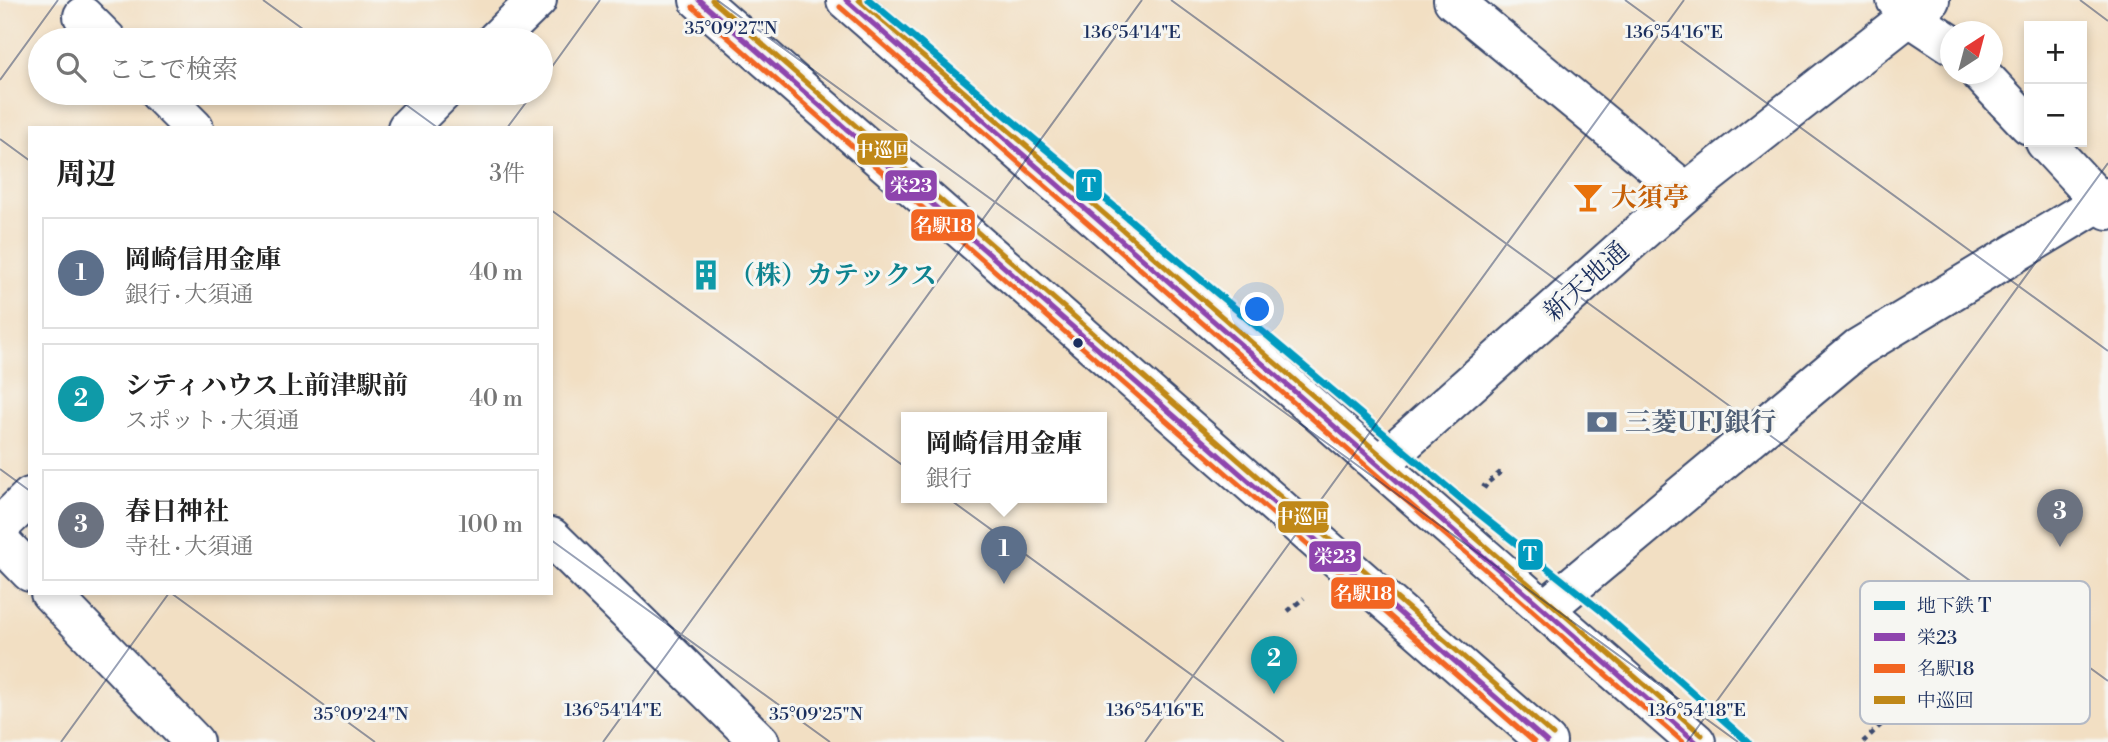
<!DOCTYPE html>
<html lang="ja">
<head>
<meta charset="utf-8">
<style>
  body { margin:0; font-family:"Libre Bodoni","Noto Serif JP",serif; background:#f6f6f6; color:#222 }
  .controls { position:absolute; right:21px; top:21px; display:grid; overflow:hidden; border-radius:0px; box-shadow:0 4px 10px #0003 }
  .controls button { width:63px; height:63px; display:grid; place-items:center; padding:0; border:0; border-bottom:2px solid #e0e0e0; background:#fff; color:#222; font:35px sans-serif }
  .compass { position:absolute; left:1940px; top:21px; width:63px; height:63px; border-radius:50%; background:#fff; box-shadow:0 4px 10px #0003; rotate:36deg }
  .you { position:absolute; left:1258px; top:310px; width:24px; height:24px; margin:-18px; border:5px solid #fff; border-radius:50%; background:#1a73e8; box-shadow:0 0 0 10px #1a73e833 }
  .badge { display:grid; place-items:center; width:46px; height:46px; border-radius:50%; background:#1f6fb2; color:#fff; font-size:23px; font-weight:700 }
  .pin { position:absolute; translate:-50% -58px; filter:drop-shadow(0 2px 4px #0008) }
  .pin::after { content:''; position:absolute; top:37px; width:24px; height:21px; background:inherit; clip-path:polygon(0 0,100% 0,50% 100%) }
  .popup { position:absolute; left:901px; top:412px; width:206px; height:91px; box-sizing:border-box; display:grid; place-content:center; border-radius:0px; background:#fff; filter:drop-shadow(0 2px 5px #0005); font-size:23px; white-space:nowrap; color:#767676 }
  .popup b { font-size:26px; color:#222 }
  .popup::after { content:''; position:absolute; left:50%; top:100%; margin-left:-14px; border:14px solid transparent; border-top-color:#fff }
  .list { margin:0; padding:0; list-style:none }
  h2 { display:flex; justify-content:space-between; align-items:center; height:91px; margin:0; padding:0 28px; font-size:30px }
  h2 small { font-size:23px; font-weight:400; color:#767676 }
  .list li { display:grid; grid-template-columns:46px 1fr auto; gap:21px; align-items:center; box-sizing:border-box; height:112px; margin:0 14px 14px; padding:0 14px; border:2px solid #e0e0e0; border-radius:0px }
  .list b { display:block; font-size:26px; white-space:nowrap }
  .list p { margin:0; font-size:23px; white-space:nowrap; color:#767676 }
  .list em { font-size:23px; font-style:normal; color:#767676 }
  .icon { flex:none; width:38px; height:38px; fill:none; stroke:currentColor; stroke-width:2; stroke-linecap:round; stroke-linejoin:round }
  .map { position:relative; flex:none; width:2108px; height:742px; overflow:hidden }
  .search { position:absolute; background:#fff; box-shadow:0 4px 10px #0003; left:28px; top:28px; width:525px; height:77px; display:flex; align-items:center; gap:18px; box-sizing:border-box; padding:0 24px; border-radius:38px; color:#767676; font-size:26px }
  .panel { position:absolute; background:#fff; box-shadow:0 4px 10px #0003; left:28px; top:126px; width:525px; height:469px; border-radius:0px }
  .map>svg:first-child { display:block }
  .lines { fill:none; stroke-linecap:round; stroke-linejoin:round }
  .minor-casing { stroke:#3b496d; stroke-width:42 }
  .path { stroke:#3b496d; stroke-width:4.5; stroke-dasharray:5 5; stroke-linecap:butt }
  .minor { stroke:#fff; stroke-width:38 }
  .bus-1-casing { stroke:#f6f6f2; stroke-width:10 }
  .bus-2-casing { stroke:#f6f6f2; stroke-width:10 }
  .bus-3-casing { stroke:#f6f6f2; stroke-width:10 }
  .bus-1 { stroke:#8e44ad; stroke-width:5 }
  .bus-2 { stroke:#f26522; stroke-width:5 }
  .bus-3 { stroke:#c08818; stroke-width:5 }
  .metro-1-casing { stroke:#f6f6f2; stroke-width:12 }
  .metro-1 { stroke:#009bbf; stroke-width:7 }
  .ticks { fill:none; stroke:#1b2f5e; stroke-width:2; stroke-opacity:0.45 }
  .bus-dot { fill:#1b2f5e; stroke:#f6f6f2; stroke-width:2.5 }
  .labels { text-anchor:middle; stroke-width:6; stroke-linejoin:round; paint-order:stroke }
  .food-label { font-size:26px; font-weight:bold; fill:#c56008; stroke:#f6f6f2; text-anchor:start }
  .culture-label { font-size:26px; font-weight:bold; fill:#0d838f; stroke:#f6f6f2; text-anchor:start }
  .street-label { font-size:26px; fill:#1b2f5e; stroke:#f6f6f2 }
  .service-label { font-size:26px; font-weight:bold; fill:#4e5e75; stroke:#f6f6f2; text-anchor:start }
  .key { fill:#f6f6f2; stroke:#b4bac6; stroke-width:2 }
  .key-label { font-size:19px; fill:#1b2f5e }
  .ticks-label { font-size:18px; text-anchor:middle; fill:#1b2f5e; stroke:#f6f6f2; stroke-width:6; stroke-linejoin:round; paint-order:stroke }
  .line-badge { stroke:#f6f6f2; stroke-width:2.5 }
  .badge-label { font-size:19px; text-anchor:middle; font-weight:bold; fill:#fff }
</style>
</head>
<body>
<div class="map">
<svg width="2108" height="742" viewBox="0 0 2108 742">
  <rect width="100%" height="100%" fill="#f6f6f2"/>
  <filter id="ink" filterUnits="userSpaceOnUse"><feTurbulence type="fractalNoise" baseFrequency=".0143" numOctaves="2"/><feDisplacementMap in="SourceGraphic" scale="14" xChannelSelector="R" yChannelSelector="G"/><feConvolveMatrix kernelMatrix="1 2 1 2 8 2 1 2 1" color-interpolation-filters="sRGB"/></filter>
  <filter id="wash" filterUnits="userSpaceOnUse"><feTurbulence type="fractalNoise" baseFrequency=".00686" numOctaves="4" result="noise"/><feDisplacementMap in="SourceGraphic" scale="28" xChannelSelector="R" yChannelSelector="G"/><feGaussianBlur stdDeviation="1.57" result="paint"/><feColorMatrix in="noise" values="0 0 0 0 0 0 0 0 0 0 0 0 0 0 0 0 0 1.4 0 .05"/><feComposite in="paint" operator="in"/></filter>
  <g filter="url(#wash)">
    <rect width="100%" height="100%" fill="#f2dfc3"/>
  </g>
  <g filter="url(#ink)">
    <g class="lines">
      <g class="minor-casing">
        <path id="minor" d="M699 0 1547 742
          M846 0 1696 742
          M1453 0 1686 192
          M1896 0 1910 17 1951 44
          M83 16 107 40
          M496 40 537 0
          M1981 74 2029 125
          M159 93 194 128
          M407 128 442 93
          M2045 142 2108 210
          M1379 465 1686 192 1930 0
          M0 526 30 497
          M551 537 760 742
          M0 541 30 572
          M50 593 194 742
          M1545 609 1858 348 2108 197"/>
      </g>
      <path class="path" d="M1487 488 1484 486 1503 470
        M1288 611 1304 598
        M1863 742 1948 661"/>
      <use href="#minor" class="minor"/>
      <g class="bus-1-casing">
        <path id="bus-1" d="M699 0 1547 742
          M846 0 1696 742"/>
      </g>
      <g class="bus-2-casing">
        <path id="bus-2" d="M693 7 1534 742
          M840 7 1683 742"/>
      </g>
      <g class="bus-3-casing">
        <path id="bus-3" d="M712 0 1553 735
          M859 0 1702 735"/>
      </g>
      <use href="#bus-1" class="bus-1"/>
      <use href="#bus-2" class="bus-2"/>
      <use href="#bus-3" class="bus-3"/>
      <g class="metro-1-casing">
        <path id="metro-1" d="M869 0 1478 513 1599 609 1748 742"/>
      </g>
      <use href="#metro-1" class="metro-1"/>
    </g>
  </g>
  <path class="ticks" d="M263 0 318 40M717 0 1738 742M1171 0 2108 681M1625 0 2108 351M2080 0 2108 21M0 80 58 0M541 82 600 0M390 93 438 128M507 128 533 93M0 139 30 161M551 210 1284 742M0 469 30 491M551 540 830 742M171 593 375 742M61 742 169 593M603 742 1142 0M1145 742 1684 0M1687 742 2108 163"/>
  <defs>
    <g id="bar-bare" transform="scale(2.415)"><path d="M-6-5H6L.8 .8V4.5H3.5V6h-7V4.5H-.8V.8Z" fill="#e8710a" stroke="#f6f6f2" stroke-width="2.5" paint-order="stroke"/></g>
    <g id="building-bare" transform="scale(2.415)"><path d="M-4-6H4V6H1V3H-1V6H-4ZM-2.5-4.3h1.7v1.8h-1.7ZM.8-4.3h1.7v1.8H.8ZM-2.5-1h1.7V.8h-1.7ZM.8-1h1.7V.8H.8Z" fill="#0f9aa8" stroke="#f6f6f2" stroke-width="2.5" paint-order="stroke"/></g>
    <g id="bank-bare" transform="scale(2.415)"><path d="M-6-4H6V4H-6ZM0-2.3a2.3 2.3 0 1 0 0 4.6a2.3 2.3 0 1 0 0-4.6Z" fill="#5c6f8a" stroke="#f6f6f2" stroke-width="2.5" paint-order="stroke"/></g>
  </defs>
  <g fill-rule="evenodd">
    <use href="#bar-bare" x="1588" y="197"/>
    <use href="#building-bare" x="706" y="275"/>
    <use href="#bank-bare" x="1602" y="422"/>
  </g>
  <circle class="bus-dot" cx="1078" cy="343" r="6"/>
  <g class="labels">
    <g class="food-label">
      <text x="1611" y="206">大須亭</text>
    </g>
    <g class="culture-label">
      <text x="729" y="284">（株）カテックス</text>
    </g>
    <g class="street-label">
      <text transform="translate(1586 281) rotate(-42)" y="9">新天地通</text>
    </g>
    <g class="service-label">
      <text x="1625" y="431">三菱UFJ銀行</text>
    </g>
  </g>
  <rect x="1860" y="581" width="230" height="143" rx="10" class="key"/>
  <rect x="1874" y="601" width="31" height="9" fill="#009bbf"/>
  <rect x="1874" y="633" width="31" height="8" fill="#8e44ad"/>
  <rect x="1874" y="664" width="31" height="9" fill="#f26522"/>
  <rect x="1874" y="696" width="31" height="8" fill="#c08818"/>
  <g class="key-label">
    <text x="1917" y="612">地下鉄 T</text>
    <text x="1917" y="644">栄23</text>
    <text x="1917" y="675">名駅18</text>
    <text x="1917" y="707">中巡回</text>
  </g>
  <g class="ticks-label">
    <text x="731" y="34">35°09'27"N</text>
    <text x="1132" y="38">136°54'14"E</text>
    <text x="1674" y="38">136°54'16"E</text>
    <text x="613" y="716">136°54'14"E</text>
    <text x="1155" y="716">136°54'16"E</text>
    <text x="1697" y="716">136°54'18"E</text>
    <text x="361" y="720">35°09'24"N</text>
    <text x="816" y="720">35°09'25"N</text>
  </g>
  <g class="line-badge">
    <rect x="856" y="132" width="53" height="34" rx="7" fill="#c08818"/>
    <rect x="1075" y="168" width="28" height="34" rx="7" fill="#009bbf"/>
    <rect x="884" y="169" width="54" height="33" rx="7" fill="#8e44ad"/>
    <rect x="910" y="208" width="66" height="34" rx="7" fill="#f26522"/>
    <rect x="1277" y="500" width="53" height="34" rx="7" fill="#c08818"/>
    <rect x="1517" y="538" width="27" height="33" rx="7" fill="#009bbf"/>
    <rect x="1308" y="540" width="54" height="33" rx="7" fill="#8e44ad"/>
    <rect x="1330" y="576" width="66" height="34" rx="7" fill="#f26522"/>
  </g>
  <g class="badge-label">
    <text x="883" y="156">中巡回</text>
    <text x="1089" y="192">T</text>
    <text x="911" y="192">栄23</text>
    <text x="943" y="232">名駅18</text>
    <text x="1303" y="523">中巡回</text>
    <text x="1530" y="561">T</text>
    <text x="1335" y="563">栄23</text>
    <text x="1363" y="600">名駅18</text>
  </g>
</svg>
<div class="controls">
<button>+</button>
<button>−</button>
</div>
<svg class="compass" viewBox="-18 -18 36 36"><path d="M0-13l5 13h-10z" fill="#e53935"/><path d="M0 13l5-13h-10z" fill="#767676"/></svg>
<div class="you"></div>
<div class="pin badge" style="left:1004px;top:584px;background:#5c6f8a">1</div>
<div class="popup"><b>岡崎信用金庫</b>銀行</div>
<div class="pin badge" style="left:1274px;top:694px;background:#0f9aa8">2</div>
<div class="pin badge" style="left:2060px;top:547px;background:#6b7280">3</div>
<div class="search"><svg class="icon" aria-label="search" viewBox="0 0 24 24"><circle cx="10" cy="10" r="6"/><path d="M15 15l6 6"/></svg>ここで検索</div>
<section class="panel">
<h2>周辺<small>3件</small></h2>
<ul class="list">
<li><span class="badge" style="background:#5c6f8a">1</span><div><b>岡崎信用金庫</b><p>銀行 · 大須通</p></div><em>40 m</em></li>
<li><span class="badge" style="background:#0f9aa8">2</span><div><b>シティハウス上前津駅前</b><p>スポット · 大須通</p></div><em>40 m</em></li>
<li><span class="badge" style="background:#6b7280">3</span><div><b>春日神社</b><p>寺社 · 大須通</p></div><em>100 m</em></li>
</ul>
</section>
</div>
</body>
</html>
